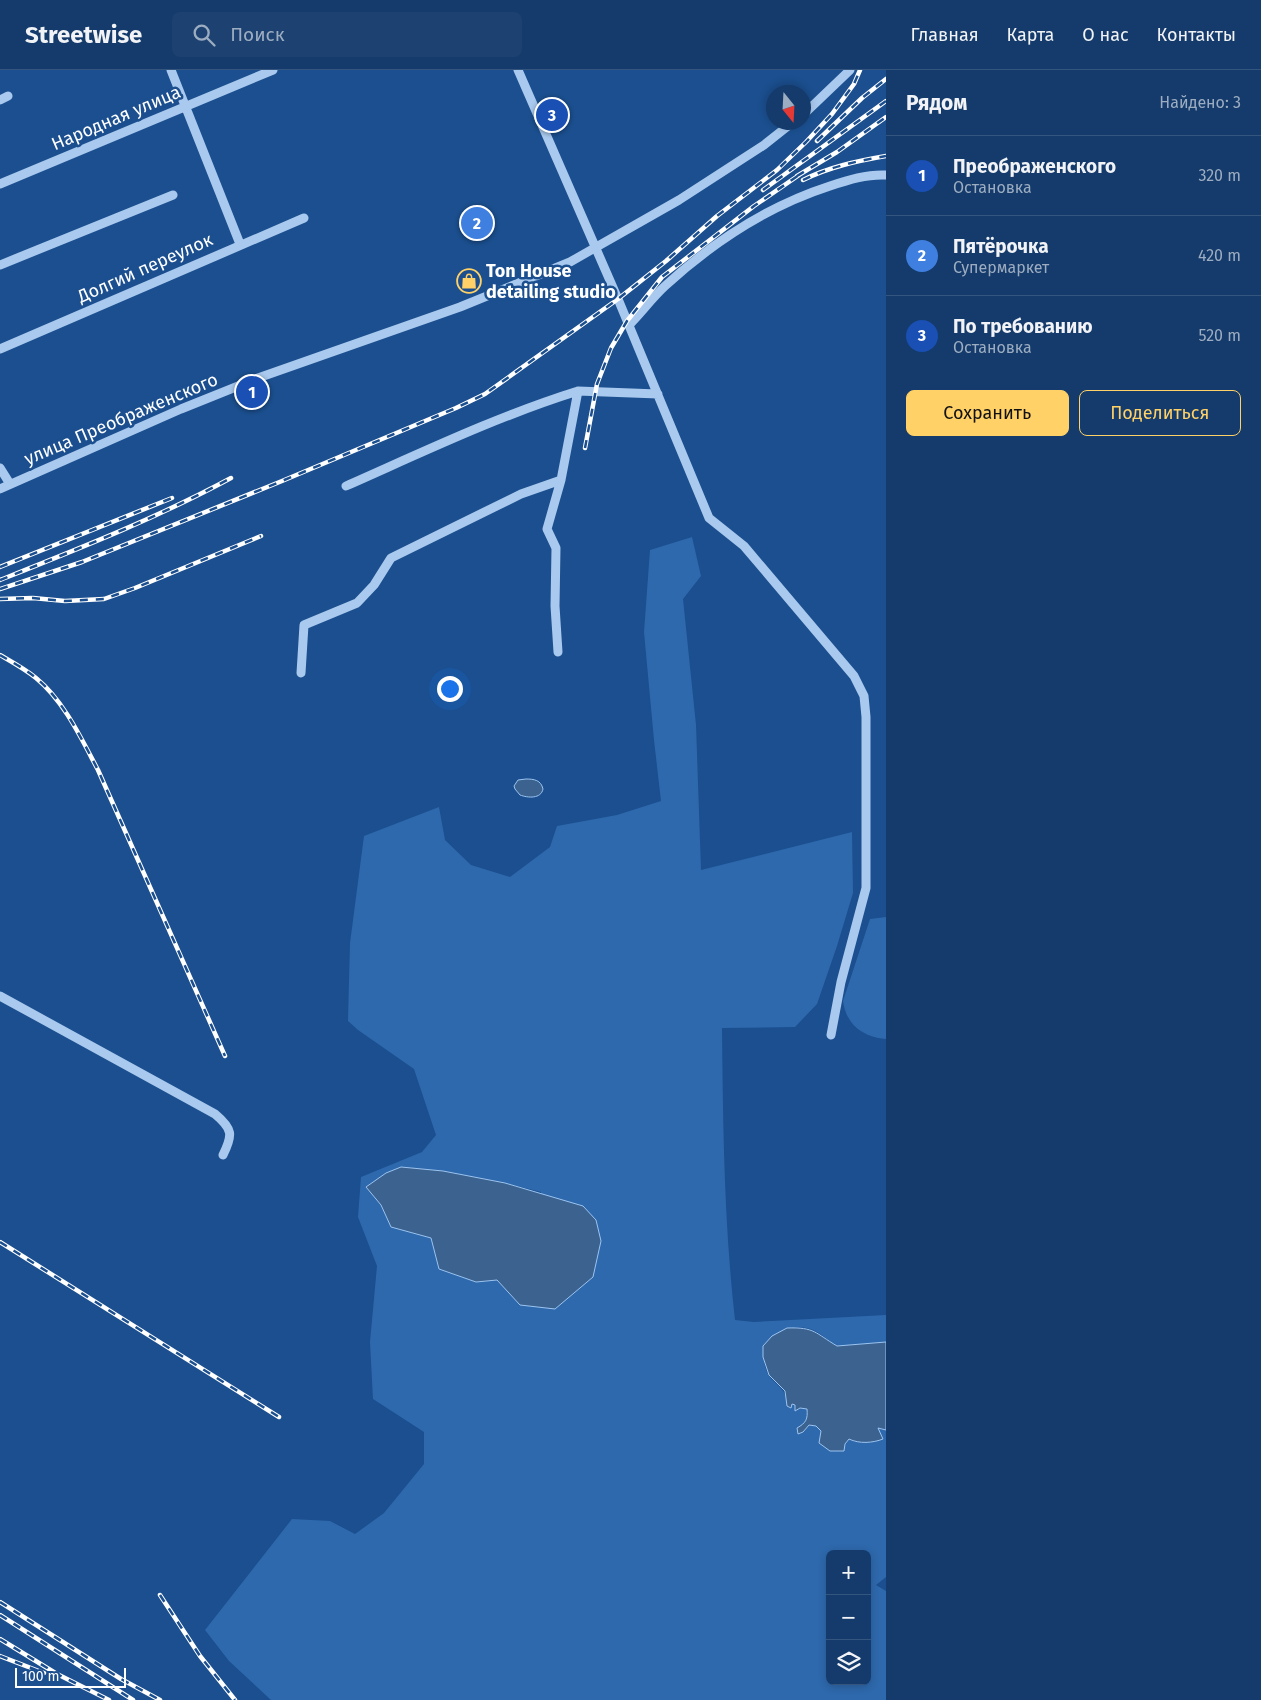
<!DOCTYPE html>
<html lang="ru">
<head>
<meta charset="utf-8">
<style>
  body { margin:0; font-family:"Fira Sans",sans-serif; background:#1d4271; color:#f1f3f6 }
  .controls { position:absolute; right:15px; bottom:15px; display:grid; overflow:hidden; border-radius:8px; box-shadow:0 2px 8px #0003 }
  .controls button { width:45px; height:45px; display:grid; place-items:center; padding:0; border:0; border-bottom:1px solid #33557e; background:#143b6b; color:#f1f3f6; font:25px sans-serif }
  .compass { position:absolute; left:766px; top:15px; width:45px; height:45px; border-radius:50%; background:#143b6b; box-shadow:0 2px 8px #0003; rotate:162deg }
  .scale { position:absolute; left:15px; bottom:12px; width:111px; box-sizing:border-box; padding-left:5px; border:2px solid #fff; border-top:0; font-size:14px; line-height:18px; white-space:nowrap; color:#fff; -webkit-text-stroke:4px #1b4f8f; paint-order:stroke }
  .you { position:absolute; left:449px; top:618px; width:18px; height:18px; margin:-12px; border:4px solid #fff; border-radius:50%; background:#1a73e8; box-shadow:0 0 0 8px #1a73e833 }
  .badge { display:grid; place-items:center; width:32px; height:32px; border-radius:50%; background:#ffd166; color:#fff; font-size:16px; font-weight:700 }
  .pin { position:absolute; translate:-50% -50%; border:2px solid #fff; box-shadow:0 1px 5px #0006 }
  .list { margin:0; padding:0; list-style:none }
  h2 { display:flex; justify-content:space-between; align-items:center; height:65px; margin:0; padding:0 20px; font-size:21px }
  h2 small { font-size:16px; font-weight:400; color:#9dadc1 }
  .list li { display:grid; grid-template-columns:32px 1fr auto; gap:15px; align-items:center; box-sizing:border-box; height:80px; padding:0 20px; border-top:1px solid #33557e }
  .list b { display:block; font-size:19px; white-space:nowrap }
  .list p { margin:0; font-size:16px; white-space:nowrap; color:#9dadc1 }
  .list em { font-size:16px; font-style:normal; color:#9dadc1 }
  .actions { display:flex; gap:10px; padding:15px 20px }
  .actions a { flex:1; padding:11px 0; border:1px solid #ffd166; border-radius:8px; text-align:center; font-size:18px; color:#ffd166 }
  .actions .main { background:#ffd166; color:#111 }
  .icon { flex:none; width:28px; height:28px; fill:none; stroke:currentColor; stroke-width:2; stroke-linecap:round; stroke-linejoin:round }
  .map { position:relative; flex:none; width:886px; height:1630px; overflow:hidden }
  header { display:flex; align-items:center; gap:30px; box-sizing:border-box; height:70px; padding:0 25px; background:#143b6b; border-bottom:1px solid #33557e }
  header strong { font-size:24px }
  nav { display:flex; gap:28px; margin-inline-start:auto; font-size:18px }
  .search { width:350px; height:45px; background:#1d4271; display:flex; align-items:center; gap:12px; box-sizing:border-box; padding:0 18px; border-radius:8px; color:#9dadc1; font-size:19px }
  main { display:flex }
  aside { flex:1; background:#143b6b }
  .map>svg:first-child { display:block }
  .green { fill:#2e69ad; fill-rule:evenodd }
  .water { fill:#3c6290; stroke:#9cc4f0 }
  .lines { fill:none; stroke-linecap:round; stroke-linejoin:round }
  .minor { stroke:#a9c9ee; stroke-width:9 }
  .rail-casing { stroke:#fff; stroke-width:4.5 }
  .rail { stroke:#1b4f8f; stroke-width:2.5; stroke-dasharray:8; stroke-linecap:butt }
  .labels { text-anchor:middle; stroke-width:5; stroke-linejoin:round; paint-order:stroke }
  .street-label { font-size:18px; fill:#fff; stroke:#1b4f8f }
  .poi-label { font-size:18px; font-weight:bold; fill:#fff; stroke:#1b4f8f; text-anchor:start }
</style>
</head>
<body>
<header>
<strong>Streetwise</strong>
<div class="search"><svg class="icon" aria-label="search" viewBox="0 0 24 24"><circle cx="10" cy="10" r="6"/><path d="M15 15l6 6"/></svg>Поиск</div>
<nav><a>Главная</a><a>Карта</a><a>О нас</a><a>Контакты</a></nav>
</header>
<main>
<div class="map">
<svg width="886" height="1630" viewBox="0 0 886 1630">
  <rect width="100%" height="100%" fill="#1b4f8f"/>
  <path class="green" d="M692 467 701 506 683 529 696 655 701 800 852 762 853 823 837 876 817 934 795 957 722 958C723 1055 724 1153 735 1250L754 1252 886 1245V1272L837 1276C829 1272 821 1263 813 1260 794 1252 775 1263 763 1276 763 1286 764 1299 770 1307 777 1316 784 1317 786 1329L795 1335V1340L800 1338 807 1339V1347L803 1362 809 1355 816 1356 821 1361 822 1367 830 1381H843L845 1375 849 1369 855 1372H876L878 1358 886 1360V1507L876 1515 886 1521V1630H271L229 1591 205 1560 292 1449 330 1451 355 1464 384 1443 424 1394V1362L373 1329 370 1272 377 1196 358 1147 361 1107 422 1082 436 1065 414 999 358 960 348 951 350 873 364 766 439 737 445 770 471 795 510 807 550 777 557 756 617 745 661 731 654 670 644 562 650 480ZM443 1101 505 1113 541 1122 520 1235 497 1210 476 1212 439 1199 431 1168 391 1157 381 1135 366 1117ZM830 1484H867V1611H830Z
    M886 847V969C862 967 846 954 843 931L870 849Z"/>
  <path class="water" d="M526 709C534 709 541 710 543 719 541 729 528 728 520 725L515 719 514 716 518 710Z
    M401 1097 443 1101 505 1113 583 1136 596 1150 601 1171 593 1207 555 1239 520 1235 497 1210 476 1212 439 1199 431 1168 391 1157 381 1135 366 1117 386 1103Z
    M787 1258C815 1257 815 1263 837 1276L886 1272V1360L878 1358 883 1369C873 1373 859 1374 849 1369L845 1374 844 1381H830L819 1373 821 1361 816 1356 809 1355 803 1362 798 1364 797 1358C806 1353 808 1349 807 1339L800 1338 795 1341V1335L792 1334 791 1338 787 1336 785 1321 769 1305 763 1287V1276L772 1266Z"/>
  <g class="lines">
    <path class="minor" d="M171 0 240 174
      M518 0 618 229 709 448 744 476 854 606 864 626 866 647V818L841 912 831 965
      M0 30 8 26
      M804 44 850 0
      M0 114 273 0
      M0 195 173 125
      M629 255C641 243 652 228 665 216 713 172 768 136 830 116 848 110 867 104 886 105
      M0 279 304 148
      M0 398 10 414
      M346 416C423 382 498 346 578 321
      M0 419 181 339 258 308 460 237 570 192 679 130 764 75 793 52
      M558 582 555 536 556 478 547 459 561 410
      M301 603 304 555 357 533 374 515 391 488 521 424 561 410 578 321 658 324
      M0 926 215 1044C233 1059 233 1065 223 1085"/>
    <g class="rail-casing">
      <path id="rail" d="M817 71 862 28 886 9
        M797 106 837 82 886 47
        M803 110C829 97 857 91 886 86
        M763 120 886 31
        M585 378 597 314 611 278 627 251 662 207 754 136 802 103
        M0 497 172 428
        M0 510C78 479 157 448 231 408
        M0 519 82 492 282 411 456 338 485 324 618 229 666 191 717 146 777 100 806 72 832 44 854 14 860 0
        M0 529 33 528 65 531 104 529 135 518 261 466
        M0 585C12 592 25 599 36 608 64 631 81 668 98 700L225 986
        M0 1172 279 1347
        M160 1525 200 1586 235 1630
        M0 1532 121 1609 160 1630
        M0 1545 133 1630
        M0 1569 57 1604 109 1630
        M0 1586 44 1603"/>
    </g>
    <use href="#rail" class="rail"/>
  </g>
  <defs>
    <g id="shop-ring" transform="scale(1.25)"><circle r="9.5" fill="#1b4f8f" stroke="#ffd166" stroke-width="1.5"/><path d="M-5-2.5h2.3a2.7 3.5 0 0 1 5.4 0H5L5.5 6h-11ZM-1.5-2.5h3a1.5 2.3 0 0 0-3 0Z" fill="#ffd166"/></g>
  </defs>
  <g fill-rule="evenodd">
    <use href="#shop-ring" x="469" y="211"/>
  </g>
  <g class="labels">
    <g class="street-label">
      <text transform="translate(116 48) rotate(-23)" y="6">Народная улица</text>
      <text transform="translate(145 198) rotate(-24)" y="6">Долгий переулок</text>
      <text transform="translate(121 349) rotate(-23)" y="6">улица Преображенского</text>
    </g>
    <g class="poi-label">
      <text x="486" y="207">Ton House<tspan x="486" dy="21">detailing studio</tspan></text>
    </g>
  </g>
</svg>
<div class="controls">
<button>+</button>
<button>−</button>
<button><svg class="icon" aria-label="layers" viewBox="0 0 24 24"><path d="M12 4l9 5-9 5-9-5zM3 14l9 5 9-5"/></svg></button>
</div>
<svg class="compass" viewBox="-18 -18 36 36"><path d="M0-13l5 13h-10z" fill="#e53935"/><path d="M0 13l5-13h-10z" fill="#9dadc1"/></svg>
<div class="scale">100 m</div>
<div class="you"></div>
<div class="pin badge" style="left:252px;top:322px;background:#1a4fb4">1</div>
<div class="pin badge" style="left:477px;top:153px;background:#3f7fe0">2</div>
<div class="pin badge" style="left:552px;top:45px;background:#1a4fb4">3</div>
</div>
<aside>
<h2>Рядом<small>Найдено: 3</small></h2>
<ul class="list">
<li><span class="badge" style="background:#1a4fb4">1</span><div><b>Преображенского</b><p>Остановка</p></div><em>320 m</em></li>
<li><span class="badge" style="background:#3f7fe0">2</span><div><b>Пятёрочка</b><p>Супермаркет</p></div><em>420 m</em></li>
<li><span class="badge" style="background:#1a4fb4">3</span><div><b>По требованию</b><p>Остановка</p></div><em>520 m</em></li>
</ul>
<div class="actions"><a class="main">Сохранить</a><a>Поделиться</a></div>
</aside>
</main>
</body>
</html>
